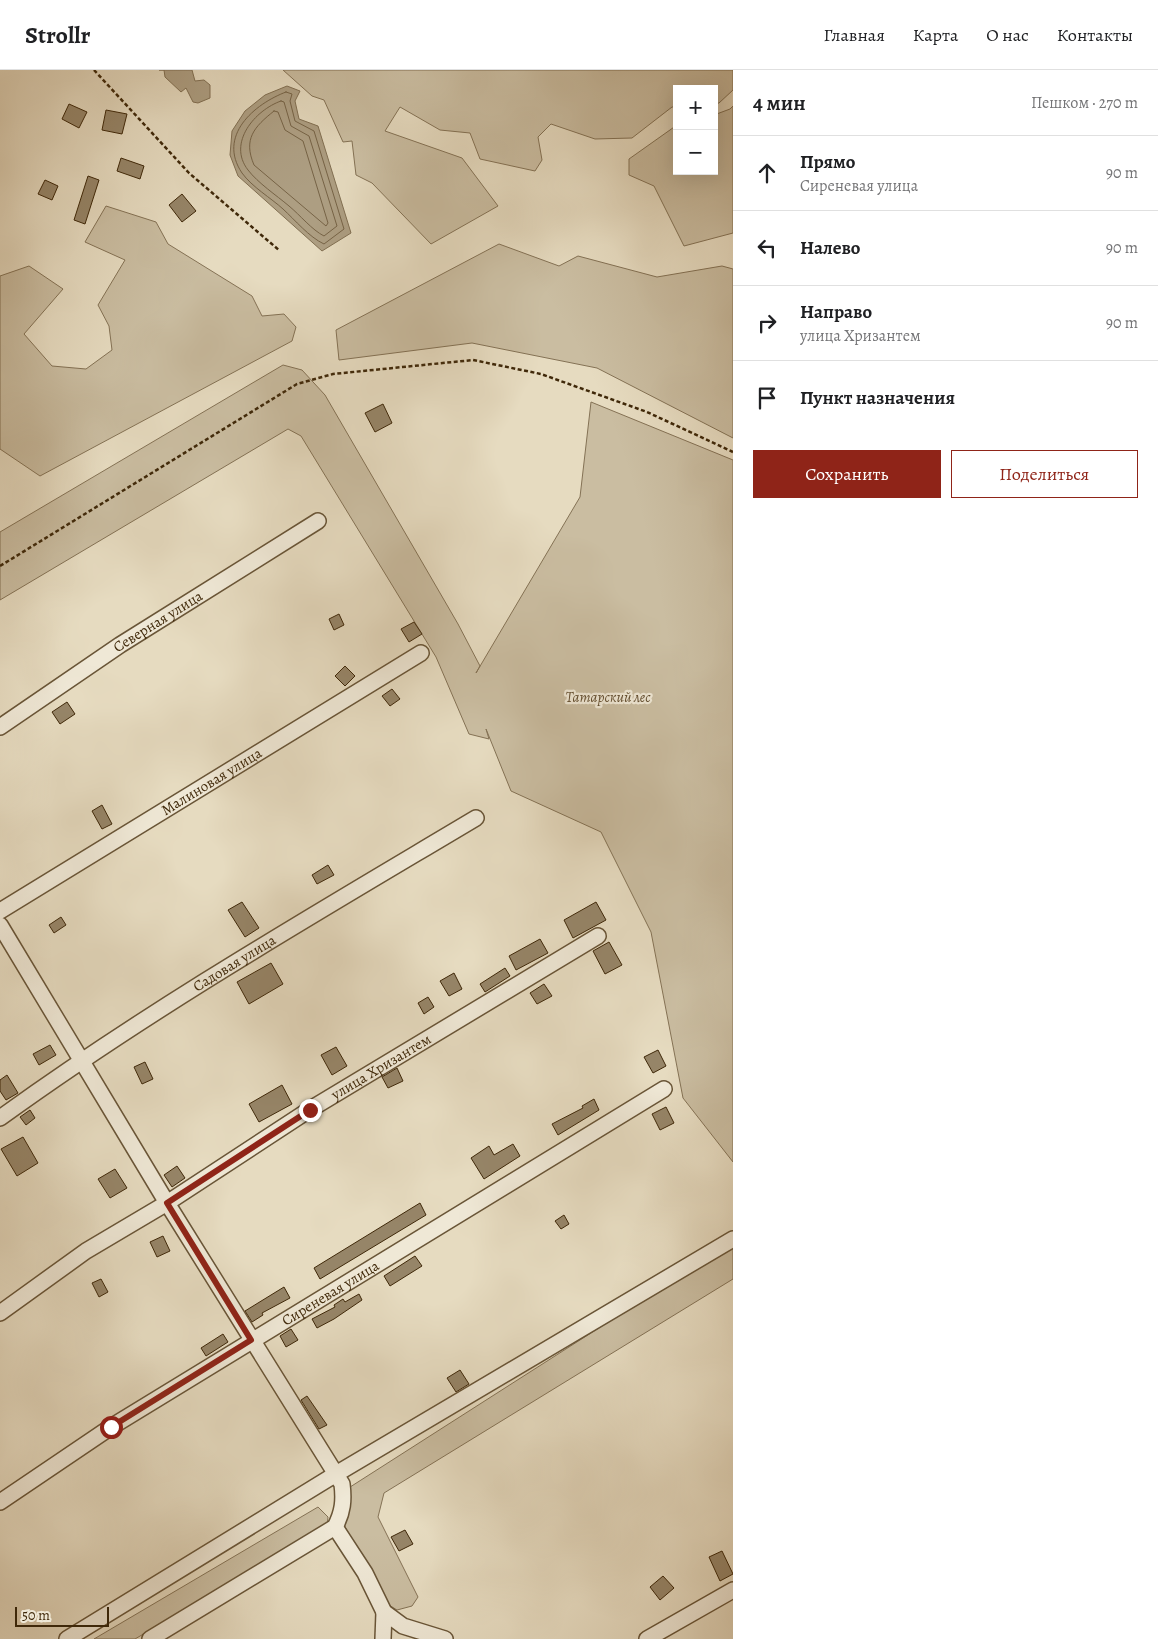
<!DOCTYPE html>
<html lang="ru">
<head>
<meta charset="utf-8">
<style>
  body { margin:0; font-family:Alegreya,serif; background:#f2f2f2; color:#202124 }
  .controls { position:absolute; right:15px; top:15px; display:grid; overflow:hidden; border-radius:0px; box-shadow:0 5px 20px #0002 }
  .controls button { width:45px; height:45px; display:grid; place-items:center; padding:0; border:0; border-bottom:1px solid #e0e0e0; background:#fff; color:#202124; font:25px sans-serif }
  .scale { position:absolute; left:15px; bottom:12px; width:94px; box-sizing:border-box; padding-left:5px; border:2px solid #3f2809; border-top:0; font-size:14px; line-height:18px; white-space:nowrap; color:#3f2809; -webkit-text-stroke:4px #efe8d6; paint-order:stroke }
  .stop { position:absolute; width:15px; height:15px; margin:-11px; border:4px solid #8f2418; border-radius:50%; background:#fff }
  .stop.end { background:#8f2418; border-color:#fff; box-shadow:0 1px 5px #0008 }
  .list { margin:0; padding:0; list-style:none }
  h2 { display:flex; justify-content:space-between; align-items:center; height:65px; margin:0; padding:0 20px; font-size:21px }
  h2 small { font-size:16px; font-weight:400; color:#757577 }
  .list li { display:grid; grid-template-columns:32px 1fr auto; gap:15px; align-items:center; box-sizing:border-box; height:75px; padding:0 20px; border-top:1px solid #e0e0e0 }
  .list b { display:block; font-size:19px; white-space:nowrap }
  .list p { margin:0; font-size:16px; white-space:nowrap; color:#757577 }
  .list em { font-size:16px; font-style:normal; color:#757577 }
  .actions { display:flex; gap:10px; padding:15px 20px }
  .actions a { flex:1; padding:11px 0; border:1px solid #8f2418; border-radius:0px; text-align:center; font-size:18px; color:#8f2418 }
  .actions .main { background:#8f2418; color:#fff }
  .icon { flex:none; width:28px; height:28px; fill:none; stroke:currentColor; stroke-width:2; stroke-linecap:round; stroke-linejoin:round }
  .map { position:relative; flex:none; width:733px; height:1569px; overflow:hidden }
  header { display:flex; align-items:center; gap:30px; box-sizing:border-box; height:70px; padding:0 25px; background:#fff; border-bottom:1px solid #e0e0e0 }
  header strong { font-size:24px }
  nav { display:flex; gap:28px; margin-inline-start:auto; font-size:18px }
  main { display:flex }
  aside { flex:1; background:#fff }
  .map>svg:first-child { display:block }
  .green { fill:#cabda1; stroke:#847255 }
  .water { fill:#ad9e82; stroke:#816f52 }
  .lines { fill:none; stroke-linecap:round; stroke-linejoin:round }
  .shore { stroke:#766346; stroke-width:1 }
  .building { fill:#968568; stroke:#3f2809 }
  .street-casing { stroke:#695537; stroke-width:18 }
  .path { stroke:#3f2809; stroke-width:2.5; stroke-dasharray:4 2.5; stroke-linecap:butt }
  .street { stroke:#efe8d6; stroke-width:15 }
  .route { stroke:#8f2418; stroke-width:6 }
  .labels { text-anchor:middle; stroke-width:4.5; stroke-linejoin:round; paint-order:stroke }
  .street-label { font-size:15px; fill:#3f2809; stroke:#efe8d6 }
  .park-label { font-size:15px; font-style:italic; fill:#624d2f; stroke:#efe8d6 }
</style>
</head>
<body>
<header>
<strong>Strollr</strong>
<nav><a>Главная</a><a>Карта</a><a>О нас</a><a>Контакты</a></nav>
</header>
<main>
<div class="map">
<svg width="733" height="1569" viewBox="0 0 733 1569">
  <rect width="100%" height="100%" fill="#e6dbc0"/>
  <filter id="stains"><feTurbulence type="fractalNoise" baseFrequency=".004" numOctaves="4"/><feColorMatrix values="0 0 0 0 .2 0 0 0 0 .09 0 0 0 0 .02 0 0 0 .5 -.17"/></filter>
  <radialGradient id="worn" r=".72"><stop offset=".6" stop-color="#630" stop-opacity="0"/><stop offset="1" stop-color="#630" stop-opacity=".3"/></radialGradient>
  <path class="green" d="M283 0H733V20L719 33 714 34V19H677V37H672L632 68 595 69 551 54 538 67 542 90 535 101 480 89 470 63 440 60 400 37 385 61 462 88 498 136 431 174 372 113 356 105 352 71 343 72 324 30 312 26Z
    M733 36V163L684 176 654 116 629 105V89L677 55V101H714V45L730 39Z
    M106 136 156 152 168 174 252 226 262 246 284 244 296 257 292 271 40 406 0 379V206L29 196 63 219 24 264 52 296 86 299 112 280 109 256 98 235 125 190 85 172Z
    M499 174 559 196 578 186 657 207 722 196 733 199V368L597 298 472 273 339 290 336 260Z
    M283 295 302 300 325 325 458 554 480 596 476 603 580 427 591 332 733 390V1092L683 1028 651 862 601 762 511 721 486 659 489 669 469 664 436 587 301 366 288 359 0 530V462Z
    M727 1176 733 1177V1209L384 1423 378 1447 418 1527 412 1536 397 1540 389 1535 344 1455 347 1419Z
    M318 1437 328 1447 327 1456 135 1569H94Z"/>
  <path class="water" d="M159 0H192L195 11 204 10 210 15V28L198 33 193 32 186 18 181 22 165 7 164 0Z
    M287 16 300 21 295 31 299 49 318 56 351 163 322 181 238 106 230 85 232 61 245 41 265 25Z"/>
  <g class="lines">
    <path class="shore" d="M286 22 292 24 290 31 295 51 314 61 344 159 324 174C309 167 295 150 283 139 271 128 252 117 242 103 217 66 254 34 286 22Z
      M281 31 284 32 291 56 309 66 337 156 324 166C312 160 300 145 289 136 276 125 258 113 248 100 227 73 255 40 281 31Z
      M274 41 278 42 285 60 303 71 328 153 326 156 254 95C243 69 254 57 274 41Z"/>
  </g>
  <path class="building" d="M69 34 87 42 79 58 62 49Z
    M106 40 127 44 122 64 102 60Z
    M121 88 144 96 140 109 117 101Z
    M88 106 99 110 85 154 74 150Z
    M45 110 58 116 52 130 38 124Z
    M182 124 196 141 182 152 169 135Z
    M383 334 392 353 375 362 365 343Z
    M339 544 344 555 334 560 329 549Z
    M414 552 422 564 409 572 401 559Z
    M345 596 355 606 345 616 335 606Z
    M392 619 400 629 390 636 382 626Z
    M67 632 75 644 60 654 52 642Z
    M102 735 112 754 102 759 92 741Z
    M328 795 334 805 317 814 312 805Z
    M242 832 259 858 245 867 228 840Z
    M596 832 606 850 573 868 564 850Z
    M61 847 66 855 54 863 49 855Z
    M540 869 548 883 516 900 509 886Z
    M609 872 622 895 605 904 593 881Z
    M271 893 283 914 249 934 237 912Z
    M505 898 510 906 485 922 480 914Z
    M454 903 462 919 449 926 440 911Z
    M544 914 552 926 537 934 530 923Z
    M428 927 434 937 424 944 418 933Z
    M50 975 56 985 39 995 33 984Z
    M336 977 347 996 332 1005 321 985Z
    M658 980 666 996 653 1003 644 987Z
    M145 992 153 1009 142 1014 134 997Z
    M397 998 403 1011 388 1018 382 1007Z
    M7 1005 18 1023 6 1030 0 1021V1010Z
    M282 1015 292 1034 259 1052 249 1034Z
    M594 1029 599 1040 558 1065 552 1054 583 1038 582 1036Z
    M666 1037 674 1053 660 1060 652 1044Z
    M30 1040 35 1048 26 1055 20 1047Z
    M23 1067 38 1093 17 1106 1 1079Z
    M513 1074 520 1086 484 1109 471 1088 489 1076 494 1085Z
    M177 1096 185 1108 172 1117 164 1105Z
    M115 1099 127 1118 110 1128 98 1109Z
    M420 1133 426 1145 320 1209 314 1198Z
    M564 1145 569 1154 561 1159 555 1151Z
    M163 1166 170 1181 157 1187 150 1172Z
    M415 1186 422 1196 390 1216 384 1206Z
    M101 1209 108 1222 99 1227 92 1213Z
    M284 1217 290 1228 262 1243 263 1245 252 1252 245 1241Z
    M359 1224 362 1230 334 1249 317 1258 312 1249 335 1237 334 1235 343 1229 345 1232Z
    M291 1259 298 1270 286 1277 280 1266Z
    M223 1264 228 1272 206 1286 201 1278Z
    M460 1300 469 1314 456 1322 447 1308Z
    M307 1326 327 1355 319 1359 301 1330Z
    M405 1460 413 1474 399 1481 391 1467Z
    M722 1481 733 1504 720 1511 709 1487Z
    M663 1506 674 1518 660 1530 650 1517Z"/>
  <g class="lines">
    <g class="street-casing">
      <g id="street">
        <path id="s1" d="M0 657 120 575 318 451"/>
        <path id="s2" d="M0 841 421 583"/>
        <path d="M0 855 167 1133 342 1414C344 1430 343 1442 335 1457L150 1569"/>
        <path id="s3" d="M0 1048C152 938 315 844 476 748"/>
        <path id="s4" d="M0 1243 86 1181 167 1133 309 1040 598 866"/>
        <path id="s5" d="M0 1432 111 1357 664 1019"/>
        <path d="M335 1457 365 1503 384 1542 403 1556 445 1569"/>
        <path d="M67 1569 336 1404 733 1169"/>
        <path d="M383 1569 384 1542"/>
        <path d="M647 1569 733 1520"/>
      </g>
    </g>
    <path class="path" d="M94 0 189 103 280 181
      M0 496 297 314 333 304 473 290 541 304 647 342 733 382"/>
    <use href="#street" class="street"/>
  </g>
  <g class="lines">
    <path class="route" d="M111 1357 251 1270 167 1133 310 1040"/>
  </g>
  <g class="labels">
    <g class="street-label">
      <text dy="5" stroke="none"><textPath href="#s1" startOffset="190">Северная улица</textPath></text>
      <text dy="5" stroke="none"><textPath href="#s2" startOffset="248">Малиновая улица</textPath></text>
      <text dy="5" stroke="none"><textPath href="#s3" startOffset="281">Садовая улица</textPath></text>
      <text dy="5" stroke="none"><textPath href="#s4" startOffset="454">улица Хризантем</textPath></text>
      <text dy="5" stroke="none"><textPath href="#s5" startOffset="391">Сиреневая улица</textPath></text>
    </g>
    <g class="park-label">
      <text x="608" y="632">Татарский лес</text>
    </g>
  </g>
  <rect width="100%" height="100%" filter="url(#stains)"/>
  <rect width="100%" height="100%" fill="url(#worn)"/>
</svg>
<div class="controls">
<button>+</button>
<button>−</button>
</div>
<div class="scale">50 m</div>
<div class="stop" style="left:111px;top:1357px"></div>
<div class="stop end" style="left:310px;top:1040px"></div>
</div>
<aside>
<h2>4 мин<small>Пешком · 270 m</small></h2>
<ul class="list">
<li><svg class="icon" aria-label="ahead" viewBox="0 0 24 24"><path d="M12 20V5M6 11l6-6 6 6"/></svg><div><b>Прямо</b><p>Сиреневая улица</p></div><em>90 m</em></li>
<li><svg class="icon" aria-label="left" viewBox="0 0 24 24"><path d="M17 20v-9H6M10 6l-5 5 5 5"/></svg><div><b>Налево</b></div><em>90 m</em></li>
<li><svg class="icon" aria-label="right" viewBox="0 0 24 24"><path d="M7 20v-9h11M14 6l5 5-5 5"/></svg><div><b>Направо</b><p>улица Хризантем</p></div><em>90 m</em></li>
<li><svg class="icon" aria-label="arrive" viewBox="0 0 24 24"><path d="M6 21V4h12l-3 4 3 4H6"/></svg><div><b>Пункт назначения</b></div></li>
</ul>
<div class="actions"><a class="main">Сохранить</a><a>Поделиться</a></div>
</aside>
</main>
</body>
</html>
